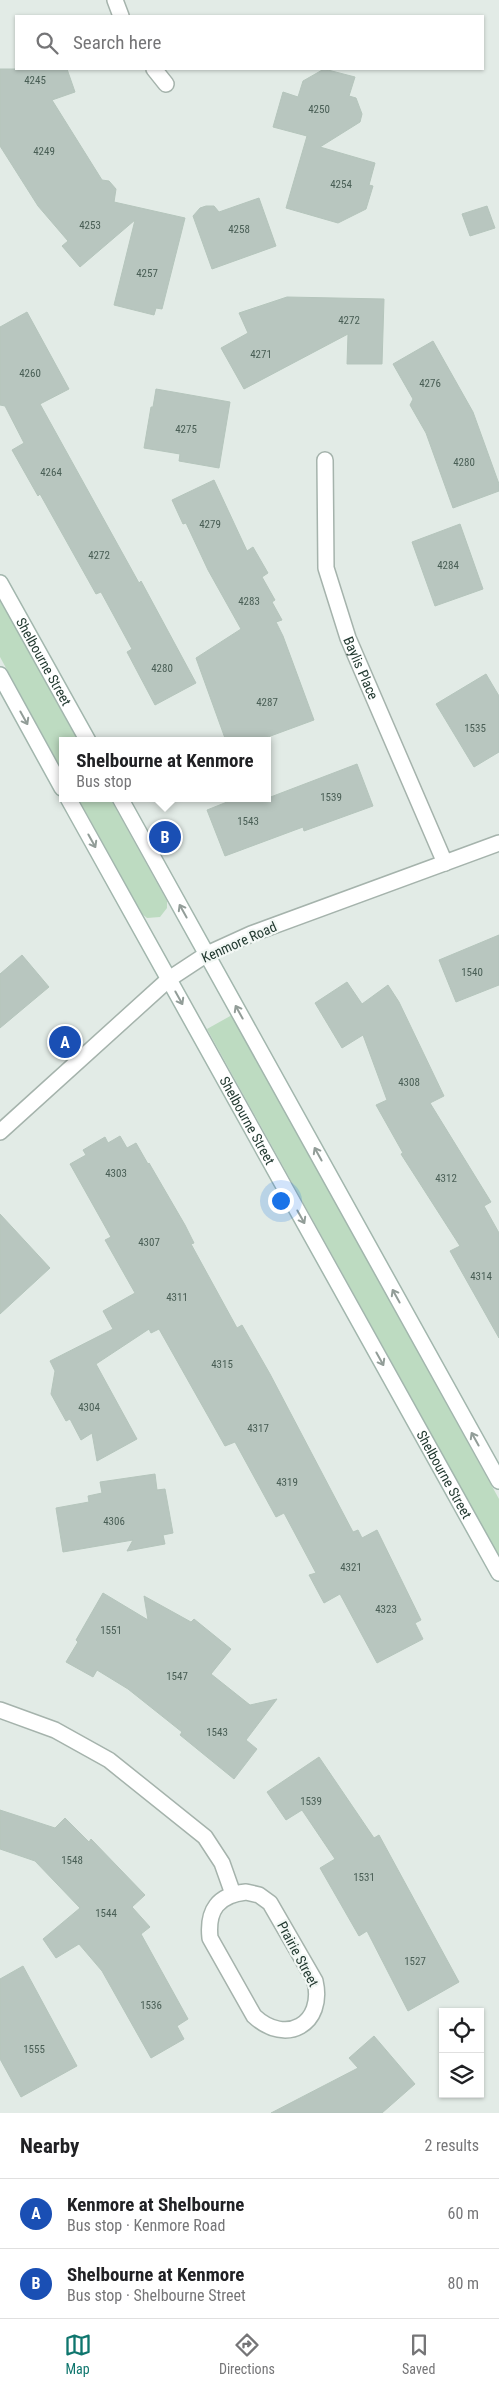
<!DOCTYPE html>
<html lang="en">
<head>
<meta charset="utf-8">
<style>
  body { margin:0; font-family:"Roboto Condensed",sans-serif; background:#f6f6f6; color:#202124 }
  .controls { position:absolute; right:15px; bottom:15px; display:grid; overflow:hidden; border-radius:0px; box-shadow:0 1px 4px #0004 }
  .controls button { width:45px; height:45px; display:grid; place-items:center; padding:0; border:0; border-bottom:1px solid #e0e0e0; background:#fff; color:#202124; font:25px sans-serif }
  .you { position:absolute; left:280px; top:1200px; width:18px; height:18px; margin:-12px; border:4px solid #fff; border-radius:50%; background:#1a73e8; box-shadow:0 0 0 8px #1a73e833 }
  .badge { display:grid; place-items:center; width:32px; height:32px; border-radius:50%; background:#0f766e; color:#fff; font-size:16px; font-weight:700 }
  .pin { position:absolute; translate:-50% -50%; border:2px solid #fff; box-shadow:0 1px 5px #0006 }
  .popup { position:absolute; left:59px; top:737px; width:212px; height:65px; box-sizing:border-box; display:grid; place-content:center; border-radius:0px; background:#fff; filter:drop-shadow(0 1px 4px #0005); font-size:16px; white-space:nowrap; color:#757577 }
  .popup b { font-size:19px; color:#202124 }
  .popup::after { content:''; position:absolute; left:50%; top:100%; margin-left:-10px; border:10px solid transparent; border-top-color:#fff }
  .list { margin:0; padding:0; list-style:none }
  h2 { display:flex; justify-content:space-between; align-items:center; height:65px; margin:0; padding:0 20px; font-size:21px }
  h2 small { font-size:16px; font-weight:400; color:#757577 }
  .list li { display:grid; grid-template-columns:32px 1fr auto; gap:15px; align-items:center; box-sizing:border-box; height:70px; padding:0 20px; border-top:1px solid #e0e0e0 }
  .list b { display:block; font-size:19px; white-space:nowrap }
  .list p { margin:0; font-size:16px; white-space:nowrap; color:#757577 }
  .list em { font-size:16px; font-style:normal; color:#757577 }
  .icon { flex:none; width:28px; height:28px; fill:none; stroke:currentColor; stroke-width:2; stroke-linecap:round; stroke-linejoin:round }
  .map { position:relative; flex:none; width:499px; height:2113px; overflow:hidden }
  .search { position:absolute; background:#fff; box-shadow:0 1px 4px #0004; left:15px; right:15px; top:15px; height:55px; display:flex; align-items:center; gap:12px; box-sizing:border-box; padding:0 18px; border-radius:0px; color:#757577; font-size:19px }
  .sheet { height:205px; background:#fff }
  nav { display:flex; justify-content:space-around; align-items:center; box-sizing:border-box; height:70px; border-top:1px solid #e0e0e0; background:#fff; font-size:14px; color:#757577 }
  nav a { display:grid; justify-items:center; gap:2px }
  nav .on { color:#0f766e }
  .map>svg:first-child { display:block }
  .green { fill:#bddbc1 }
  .building { fill:#b8c6bf; stroke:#b5c5bc }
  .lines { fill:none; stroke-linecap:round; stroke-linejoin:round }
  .minor-casing { stroke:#a5b3ac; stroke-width:18 }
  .tertiary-casing { stroke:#a5b3ac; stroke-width:18 }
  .secondary-casing { stroke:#a2b6ad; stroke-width:18 }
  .minor { stroke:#fff; stroke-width:15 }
  .tertiary { stroke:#fff; stroke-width:15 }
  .secondary { stroke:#fff; stroke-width:15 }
  .oneway { stroke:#929d98 }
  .labels { text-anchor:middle; stroke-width:4.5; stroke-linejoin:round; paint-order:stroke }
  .number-label { font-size:11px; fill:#495e55 }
  .street-label { font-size:14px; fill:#243b32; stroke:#f3f8f5 }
</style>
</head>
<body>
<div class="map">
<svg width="499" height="2113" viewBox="0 0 499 2113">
  <rect width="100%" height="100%" fill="#e2ebe6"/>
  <path class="green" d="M0 600 78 741H62V770L0 657Z
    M78 798H110L167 901V908L160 917 147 918 142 914Z
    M232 1015 499 1499V1556L207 1029Z"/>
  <path class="building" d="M0 69H67L75 92 52 100 102 180 109 181 116 189 114 202 185 218 162 309 156 308 154 315 114 305 135 220 80 267 62 246 68 241 38 206 0 146Z
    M324 69 355 77 349 96 356 98 362 114 360 122 320 147 375 163 369 185 373 186 366 209 338 223 286 208 307 136 273 127 283 92 298 97 303 81Z
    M259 198 276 246 212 269 193 216 200 208 206 206H214L219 212Z
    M487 206 495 228 470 236 462 214Z
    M287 297 384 299 382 364H347L348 334 244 389 221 348 248 333 239 313Z
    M27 312 69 389 40 404 139 583 141 581 196 683 155 705 127 652 132 649 101 592 96 594 40 494 38 496 12 450 24 443 5 406 0 405V327Z
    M433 341 473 412 499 484V491L453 508 426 433 410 405 413 399 393 364Z
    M156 389 230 402 219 468 179 461 180 454 144 448 151 407H153Z
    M214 480 247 551 253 547 268 573 262 577 275 600 272 602 282 620 276 622 283 636 314 720 257 741H226L196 658 241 629 208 570 186 523 183 524 172 500Z
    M460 524 483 589 435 606 412 542Z
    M486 674 499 696V752L474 767 436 704Z
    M357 764 373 806 304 831 303 827 225 856 207 810 237 798H268Z
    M499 935V985L456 1002 439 960Z
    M22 955 49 987 0 1028V974Z
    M347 982 362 1004 388 985 399 1002 444 1096 430 1103 491 1202 484 1206 499 1233V1338L450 1251 460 1246 401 1154 403 1153 376 1105 387 1100 363 1035 342 1048 315 1003Z
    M120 1136 127 1148 136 1143 148 1164 149 1163 185 1225 194 1243 191 1244 237 1328 242 1325 270 1374 353 1532 358 1530 362 1538 377 1530 421 1620 415 1623 423 1639 377 1663 340 1594 324 1603 309 1575 316 1573 284 1513 276 1517 235 1442 225 1446 159 1329 151 1333 149 1329 96 1364 137 1439 97 1461 92 1433 81 1440 70 1419 66 1421 51 1394 55 1371 50 1361 113 1329 103 1311 135 1293 105 1240 111 1237 70 1164 86 1155 83 1150 105 1137 108 1143Z
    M0 1214 50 1268 0 1314Z
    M155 1474 157 1490 165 1489 173 1533 163 1535 165 1544 127 1551 133 1540 63 1552 56 1508 89 1502 88 1496 102 1493 100 1482Z
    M103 1593 148 1620 144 1596 191 1622 194 1619 231 1649 211 1674 250 1705 277 1699 246 1740 257 1749 234 1779 180 1735 182 1732 128 1689 97 1670 93 1677 66 1662 78 1642 76 1640Z
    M319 1757 374 1838 379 1835 459 1982 408 2011 367 1931 359 1936 320 1868 335 1859 302 1810 286 1820 267 1792Z
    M0 1810 55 1828 65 1818 89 1842 91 1839 145 1895 132 1907 150 1927 141 1934 188 2019 177 2026 184 2039 151 2058 102 1971 79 1944 56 1958 43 1939 80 1908 35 1861 0 1849Z
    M23 1966 77 2066 21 2097 0 2059V1979Z
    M374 2036 415 2084 382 2113H271L358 2068 349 2058Z"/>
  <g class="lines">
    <g class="minor-casing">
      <g id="minor">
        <path d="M115 0 121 16"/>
        <path d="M154 69 166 84"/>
        <path id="s1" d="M325 460 326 568 348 638 445 863"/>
        <path d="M207 954 251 934 499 843"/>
        <path d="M0 1710 55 1730 109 1760 205 1837 222 1863 233 1894"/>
        <path d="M246 1892 259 1895 270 1903 315 1981C325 2024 286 2046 254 2016L210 1938C207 1910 218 1895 246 1892Z"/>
      </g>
    </g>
    <g class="tertiary-casing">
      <path id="tertiary" d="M0 1132 169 979 207 954"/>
    </g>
    <g class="secondary-casing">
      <g id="secondary">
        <path id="s2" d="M0 583 88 741"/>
        <path d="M0 675 62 788"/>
        <path id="s3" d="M68 798 499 1573"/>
        <path d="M120 798 499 1481"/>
      </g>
    </g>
    <use href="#minor" class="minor"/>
    <use href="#tertiary" class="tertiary"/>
    <use href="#secondary" class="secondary"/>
  </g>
  <defs><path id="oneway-shaft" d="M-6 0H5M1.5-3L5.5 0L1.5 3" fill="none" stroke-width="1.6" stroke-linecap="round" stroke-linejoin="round" transform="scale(1.25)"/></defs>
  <g class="oneway">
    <use href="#oneway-shaft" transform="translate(24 718) rotate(61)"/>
    <use href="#oneway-shaft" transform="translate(92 841) rotate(61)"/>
    <use href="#oneway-shaft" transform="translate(183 911) rotate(-119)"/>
    <use href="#oneway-shaft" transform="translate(179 998) rotate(61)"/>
    <use href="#oneway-shaft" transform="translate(239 1012) rotate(-119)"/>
    <use href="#oneway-shaft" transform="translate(318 1154) rotate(-119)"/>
    <use href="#oneway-shaft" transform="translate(301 1217) rotate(61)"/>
    <use href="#oneway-shaft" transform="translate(396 1296) rotate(-119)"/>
    <use href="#oneway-shaft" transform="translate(380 1359) rotate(61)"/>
    <use href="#oneway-shaft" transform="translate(475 1439) rotate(-119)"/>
  </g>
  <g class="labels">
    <g class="number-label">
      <text x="35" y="84">4245</text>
      <text x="319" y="113">4250</text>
      <text x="44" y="155">4249</text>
      <text x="341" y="188">4254</text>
      <text x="90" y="229">4253</text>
      <text x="239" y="233">4258</text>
      <text x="147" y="277">4257</text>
      <text x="349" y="324">4272</text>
      <text x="261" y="358">4271</text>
      <text x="30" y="377">4260</text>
      <text x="430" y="387">4276</text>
      <text x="186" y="433">4275</text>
      <text x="464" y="466">4280</text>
      <text x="51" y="476">4264</text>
      <text x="210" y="528">4279</text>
      <text x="99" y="559">4272</text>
      <text x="448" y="569">4284</text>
      <text x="249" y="605">4283</text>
      <text x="162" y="672">4280</text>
      <text x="267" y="706">4287</text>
      <text x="475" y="732">1535</text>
      <text x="331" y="801">1539</text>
      <text x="248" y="825">1543</text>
      <text x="472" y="976">1540</text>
      <text x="409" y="1086">4308</text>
      <text x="116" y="1177">4303</text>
      <text x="446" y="1182">4312</text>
      <text x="149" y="1246">4307</text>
      <text x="481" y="1280">4314</text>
      <text x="177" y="1301">4311</text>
      <text x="222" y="1368">4315</text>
      <text x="89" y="1411">4304</text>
      <text x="258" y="1432">4317</text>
      <text x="287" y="1486">4319</text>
      <text x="114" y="1525">4306</text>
      <text x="351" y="1571">4321</text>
      <text x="386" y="1613">4323</text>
      <text x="111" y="1634">1551</text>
      <text x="177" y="1680">1547</text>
      <text x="217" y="1736">1543</text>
      <text x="311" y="1805">1539</text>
      <text x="72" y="1864">1548</text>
      <text x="364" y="1881">1531</text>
      <text x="106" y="1917">1544</text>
      <text x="415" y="1965">1527</text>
      <text x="151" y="2009">1536</text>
      <text x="34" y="2053">1555</text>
    </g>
    <g class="street-label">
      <text dy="5" stroke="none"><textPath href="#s2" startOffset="90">Shelbourne Street</textPath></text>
      <text dy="5" stroke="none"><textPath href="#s1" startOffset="214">Baylis Place</textPath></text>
      <text transform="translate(239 942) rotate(-24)" y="5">Kenmore Road</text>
      <text dy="5" stroke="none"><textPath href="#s3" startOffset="369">Shelbourne Street</textPath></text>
      <text dy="5" stroke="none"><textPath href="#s3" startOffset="774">Shelbourne Street</textPath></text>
      <text transform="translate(298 1954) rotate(62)" y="5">Prairie Street</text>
    </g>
  </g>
</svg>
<div class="controls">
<button><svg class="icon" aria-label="locate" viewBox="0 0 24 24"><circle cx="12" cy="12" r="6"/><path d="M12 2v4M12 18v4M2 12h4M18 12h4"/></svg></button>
<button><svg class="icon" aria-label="layers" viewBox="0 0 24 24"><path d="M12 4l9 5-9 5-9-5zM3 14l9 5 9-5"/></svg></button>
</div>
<div class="you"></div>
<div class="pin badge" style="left:65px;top:1042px;background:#1a4fb4">A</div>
<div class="pin badge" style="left:165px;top:837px;background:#1a4fb4">B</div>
<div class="popup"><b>Shelbourne at Kenmore</b>Bus stop</div>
<div class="search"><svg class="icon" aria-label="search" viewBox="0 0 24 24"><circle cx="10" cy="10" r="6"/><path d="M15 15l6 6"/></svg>Search here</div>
</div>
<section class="sheet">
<h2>Nearby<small>2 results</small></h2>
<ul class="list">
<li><span class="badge" style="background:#1a4fb4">A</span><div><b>Kenmore at Shelbourne</b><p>Bus stop · Kenmore Road</p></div><em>60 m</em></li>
<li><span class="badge" style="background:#1a4fb4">B</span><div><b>Shelbourne at Kenmore</b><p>Bus stop · Shelbourne Street</p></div><em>80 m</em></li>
</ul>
</section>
<nav>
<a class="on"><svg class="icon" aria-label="map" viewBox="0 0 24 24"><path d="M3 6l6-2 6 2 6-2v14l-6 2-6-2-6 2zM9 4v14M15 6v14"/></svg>Map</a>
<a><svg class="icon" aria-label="directions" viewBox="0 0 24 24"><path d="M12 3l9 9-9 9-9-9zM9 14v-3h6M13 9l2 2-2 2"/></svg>Directions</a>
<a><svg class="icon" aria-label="saved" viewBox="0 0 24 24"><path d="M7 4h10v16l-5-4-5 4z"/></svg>Saved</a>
</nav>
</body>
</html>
